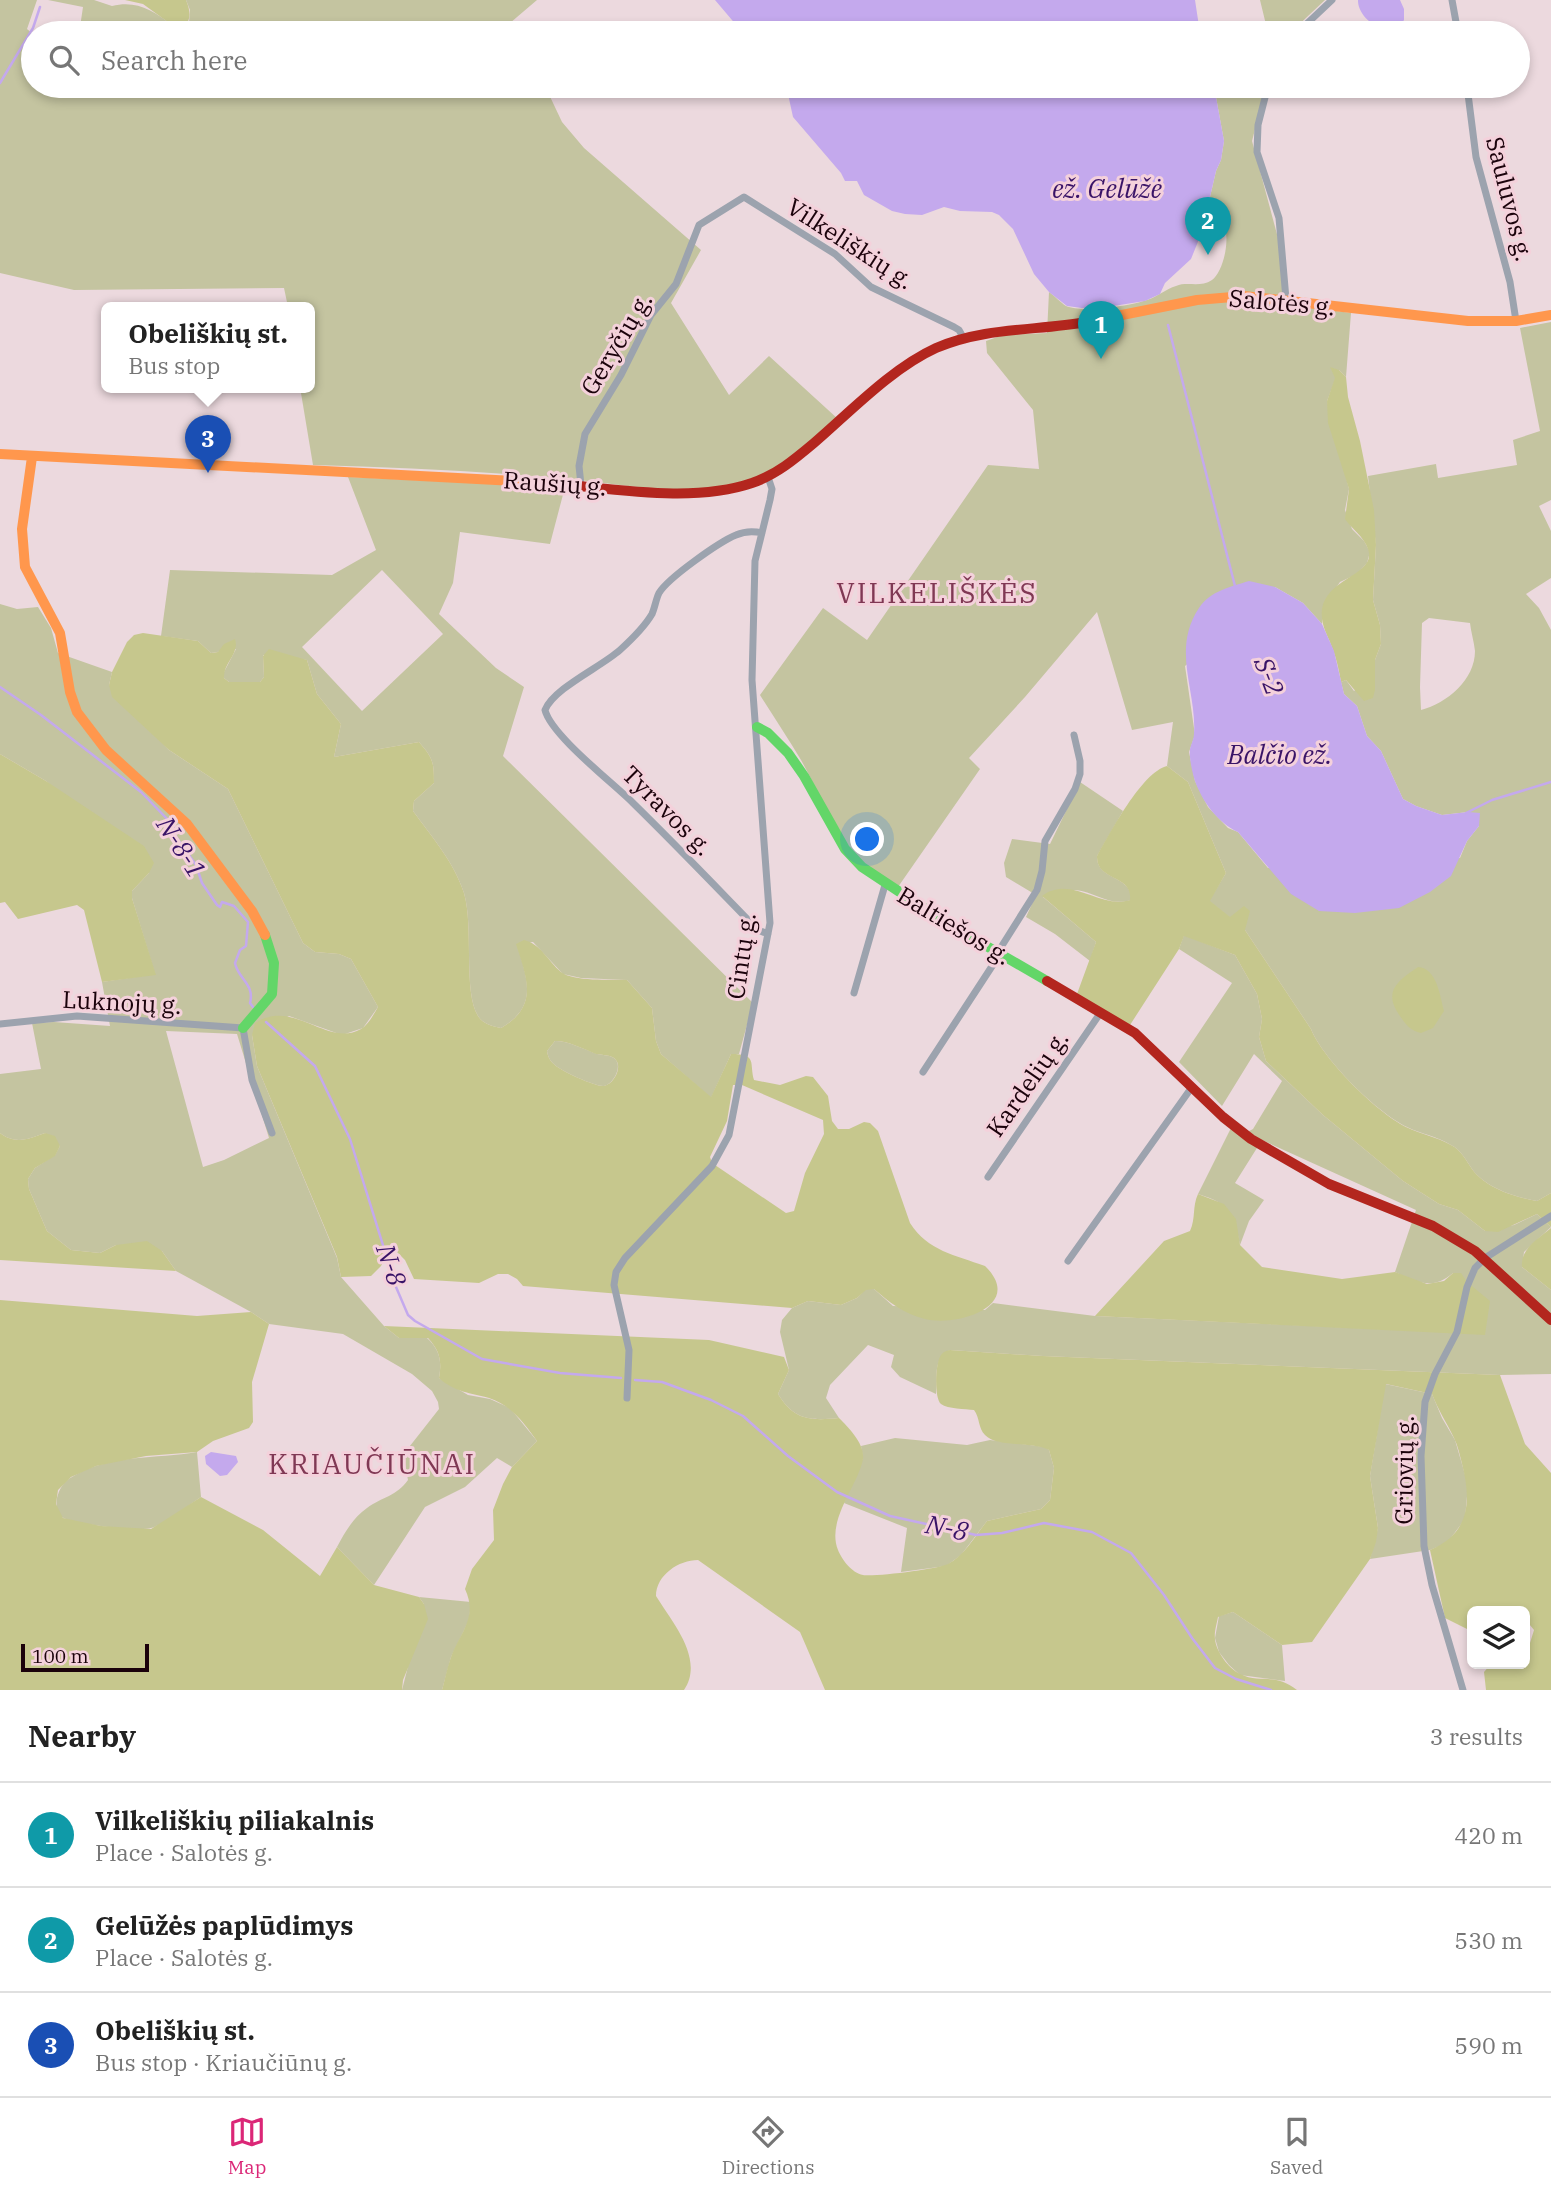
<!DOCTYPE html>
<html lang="en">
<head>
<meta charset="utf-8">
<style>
  body { margin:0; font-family:"IBM Plex Serif",serif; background:#f6f6f6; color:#222 }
  .controls { position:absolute; right:21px; bottom:21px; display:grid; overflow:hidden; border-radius:10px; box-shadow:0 4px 10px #0003 }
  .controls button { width:63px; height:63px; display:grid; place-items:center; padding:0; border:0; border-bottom:2px solid #e0e0e0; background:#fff; color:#222; font:35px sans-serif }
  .scale { position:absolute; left:21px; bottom:18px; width:128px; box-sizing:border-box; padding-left:7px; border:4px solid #1b020b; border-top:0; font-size:19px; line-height:24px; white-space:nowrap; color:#1b020b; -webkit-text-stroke:5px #f4d1db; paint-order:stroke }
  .you { position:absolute; left:868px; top:840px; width:24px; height:24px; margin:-18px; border:5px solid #fff; border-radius:50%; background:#1a73e8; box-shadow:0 0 0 10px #1a73e833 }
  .badge { display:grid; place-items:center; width:46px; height:46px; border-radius:50%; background:#db2777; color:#fff; font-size:23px; font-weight:700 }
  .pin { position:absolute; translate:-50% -58px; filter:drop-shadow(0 2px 4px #0008) }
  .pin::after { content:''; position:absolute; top:37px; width:24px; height:21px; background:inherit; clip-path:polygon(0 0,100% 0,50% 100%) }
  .popup { position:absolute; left:101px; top:302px; width:214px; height:91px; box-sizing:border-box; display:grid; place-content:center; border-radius:10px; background:#fff; filter:drop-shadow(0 2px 5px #0005); font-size:23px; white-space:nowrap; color:#767676 }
  .popup b { font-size:26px; color:#222 }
  .popup::after { content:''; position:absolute; left:50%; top:100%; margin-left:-14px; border:14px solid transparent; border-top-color:#fff }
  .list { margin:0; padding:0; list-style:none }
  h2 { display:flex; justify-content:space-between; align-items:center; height:91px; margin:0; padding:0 28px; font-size:30px }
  h2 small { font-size:23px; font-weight:400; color:#767676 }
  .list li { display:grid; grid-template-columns:46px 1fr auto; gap:21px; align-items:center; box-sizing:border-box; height:105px; padding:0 28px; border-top:2px solid #e0e0e0 }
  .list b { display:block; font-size:26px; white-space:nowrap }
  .list p { margin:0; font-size:23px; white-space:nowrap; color:#767676 }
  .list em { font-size:23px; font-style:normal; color:#767676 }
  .icon { flex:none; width:38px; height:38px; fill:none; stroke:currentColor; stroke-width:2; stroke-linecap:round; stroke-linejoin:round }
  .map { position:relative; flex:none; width:1551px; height:1690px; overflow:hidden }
  .search { position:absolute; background:#fff; box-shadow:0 4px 10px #0003; left:21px; right:21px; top:21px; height:77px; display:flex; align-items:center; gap:18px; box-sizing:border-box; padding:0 24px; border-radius:38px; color:#767676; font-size:26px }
  .sheet { height:406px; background:#fff }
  nav { display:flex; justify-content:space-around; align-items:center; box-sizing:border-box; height:98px; border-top:2px solid #e0e0e0; background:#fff; font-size:19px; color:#767676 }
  nav a { display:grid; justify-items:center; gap:4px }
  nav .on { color:#db2777 }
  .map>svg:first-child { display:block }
  .green { fill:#c4c4a0; fill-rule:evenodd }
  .forest { fill:#c6c78d; fill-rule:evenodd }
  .water { fill:#c4a9ed }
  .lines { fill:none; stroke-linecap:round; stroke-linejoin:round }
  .stream { stroke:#c4a9ed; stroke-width:2.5 }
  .street { stroke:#9ca3ae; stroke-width:7 }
  .fast { stroke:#63d668; stroke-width:10 }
  .slow { stroke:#ff974d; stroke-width:10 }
  .jam { stroke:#b3261e; stroke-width:10 }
  .labels { text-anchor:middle; stroke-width:6; stroke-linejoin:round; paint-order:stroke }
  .street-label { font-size:24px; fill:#1b020b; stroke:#f4d1db }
  .water-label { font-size:26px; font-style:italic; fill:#391367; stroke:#f4d1db }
  .quarter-label { font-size:28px; letter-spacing:2px; fill:#803854; stroke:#f4d1db }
</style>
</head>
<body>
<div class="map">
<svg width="1551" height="1690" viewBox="0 0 1551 1690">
  <rect width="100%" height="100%" fill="#ecd9de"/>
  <path class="green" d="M0 0H37L27 29 33 34V86H545L562 122 584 148 701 250 671 303 729 395 769 356 838 419C815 438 786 468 757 478 693 501 622 483 557 478 476 471 394 467 313 465L300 387H310V307H288L284 288 74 290 0 273Z
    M48 0H94L112 6C136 0 153 10 172 25L189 23 190 10 186 0H537L510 23 516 33H98L93 29 80 27 83 7Z
    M1260 0H1325L1290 33H1268Z
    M1214 86H1266L1252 141 1278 238 1284 304 1351 313 1346 377 1339 370 1327 401 1349 489 1345 510 1352 529 1364 541 1370 552 1367 563 1357 574 1340 582 1323 607 1322 624 1303 603 1275 587 1185 666 1195 735 1189 752 1195 781 1208 807 1228 828 1238 832 1268 868 1460 858 1467 841 1479 826 1468 812 1442 815 1416 806 1403 799 1381 751 1367 736 1357 706 1344 694 1341 682 1346 680 1354 691 1375 674V660L1381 644 1380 625 1373 600 1376 545 1368 476 1436 464 1438 478 1517 465 1513 440 1540 431 1520 328 1551 322V500L1539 506 1551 531V578L1526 594 1539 608 1551 630V1193L1537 1201C1515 1197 1486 1188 1472 1169 1466 1160 1461 1150 1451 1145 1437 1136 1421 1134 1407 1127 1376 1112 1323 1059 1311 1029L1245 930 1209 901 1226 873 1188 782 1167 766 1173 722 1132 730 1097 612 1025 697 969 758 980 769 898 887C846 865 827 806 801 760 788 738 774 717 760 695L823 608 867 640 988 465 1039 469 1033 410 987 353 986 341 1003 335 1047 333 1049 292C1055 296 1061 303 1066 306 1082 313 1130 306 1147 300 1157 297 1166 289 1176 286 1187 281 1200 288 1212 280 1227 269 1236 214 1210 212V197L1216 171 1221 160 1224 141ZM1429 618 1470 623C1471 632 1474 642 1475 651 1475 680 1447 703 1421 710L1420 687 1422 623Z
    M348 477 565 487 550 544 460 532 453 583 439 614 496 668 524 687 503 756 753 1003 739 1054H731L711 1098 661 1054 656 1041 652 1008 627 980 581 978 563 974 533 942 517 944C527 979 539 1006 501 1028 492 1026 483 1024 478 1016 463 991 474 927 464 893 454 862 432 837 413 811L414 801 434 783C434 762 433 758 419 742L334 757 341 724 317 694 307 660 263 655 264 677 260 682H229L224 678V672L236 649 211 653 198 641 161 636 170 570 332 575 376 550ZM382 570 443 634 362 711 302 647Z
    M0 604 17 609 38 607 51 628 58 653 112 672 109 685 169 750 228 789 303 943 315 952 339 954 351 959 378 1007 363 1028 342 1035 289 1016 252 1035 257 1066 337 1258 341 1277 384 1326 399 1338H427C440 1350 442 1361 439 1378L468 1395 490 1399 510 1408 537 1441 512 1467 497 1458 465 1487 425 1507 374 1585 337 1547C345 1532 353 1518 367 1508 382 1497 397 1496 408 1480L404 1459 406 1451 439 1409 438 1402 432 1391 412 1374 343 1334 269 1324 251 1312 176 1271 162 1251 116 1245 100 1253 71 1250 47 1231 29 1189 28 1179 35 1168 55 1155 60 1146 45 1133C28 1139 16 1145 0 1133V1074L41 1069 32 1023 54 1022 110 1026 102 982 155 974 132 898V891L149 873 46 781 0 754ZM166 1031 237 1034 269 1138 224 1160 203 1167Z
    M1080 782 1123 811 1097 856C1096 881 1133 875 1131 900 1110 907 1095 892 1076 890 1066 889 1053 895 1043 897L1096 942 1090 961 1055 934 1026 917 1036 895 1006 877 1004 863 1012 839 1050 844Z
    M1184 935 1235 955 1257 994 1262 1019 1259 1037 1266 1061 1323 1115 1403 1181 1439 1204 1458 1210 1485 1231 1514 1225 1537 1214 1551 1227 1524 1252 1522 1267 1551 1290V1374L1500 1375 1043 1356 950 1350C933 1357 937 1378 936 1394L900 1377 891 1367 894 1355 868 1345 830 1385 826 1398 839 1418C810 1421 794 1420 778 1394L789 1370 780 1332 782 1320 792 1308 808 1301 841 1305 857 1298 866 1289H874L893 1306 985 1310 993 1303 1095 1316 1485 1334 1453 1273C1432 1291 1417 1282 1395 1272L1416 1210 1262 1140 1235 1183 1264 1200 1249 1221 1240 1245C1234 1214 1231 1204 1198 1194L1231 1128 1240 1136 1253 1129 1282 1081 1254 1054 1222 1106 1179 1062 1232 983 1179 949Z
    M555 1041C569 1041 583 1049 597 1054 601 1055 608 1055 612 1057 625 1063 614 1084 604 1086 596 1087 561 1071 555 1065 550 1061 548 1057 547 1051Z
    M1385 1384 1432 1394 1442 1418 1455 1440 1468 1485 1465 1519 1447 1543 1430 1550 1370 1559 1378 1528 1370 1476Z
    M895 1438 967 1445 990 1440 1045 1447 1049 1450 1054 1468 1050 1500 1041 1509 987 1521 961 1555 946 1566 901 1572 907 1528 844 1503 863 1458 861 1446Z
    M197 1452 201 1497C190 1504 163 1525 151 1528 140 1532 71 1524 62 1517 56 1513 56 1504 57 1498 59 1489 64 1481 72 1477 108 1454 157 1459 197 1452Z
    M419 1597 471 1602 469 1620 451 1657 442 1690H402L424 1604Z
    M1233 1612 1282 1645 1285 1681 1240 1675 1229 1665 1219 1652 1215 1638 1219 1616Z"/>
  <path class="forest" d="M125 0H186C190 10 192 19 184 27L172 25 143 4Z
    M1330 367 1339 370 1346 377 1348 397 1360 441 1374 510 1376 545 1373 600 1380 625 1381 644 1375 660V690L1373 698 1364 701 1346 680 1341 682C1339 671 1337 660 1333 650 1328 635 1320 625 1322 609 1327 577 1377 575 1368 549 1364 537 1352 529 1345 519L1349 489 1328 423 1327 401 1335 378Z
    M143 633 198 641 211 653 218 652 224 644 235 639C240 654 223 663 224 678L229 682H260L264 677 263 656 269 649 307 660 317 694 341 724 334 757 419 742C433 758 434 762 434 783L414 801 413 811C432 837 454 862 464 893 474 927 463 991 478 1016 483 1024 492 1026 501 1028 539 1006 527 979 516 944L524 940C541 944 548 961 561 972 574 982 610 979 627 980L652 1008 656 1041 661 1054 711 1097 731 1054C758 1054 749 1063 754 1080L780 1085 806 1076 813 1077 828 1096 832 1121 838 1129H849L864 1122 870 1123 878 1131 910 1223C928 1251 955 1255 985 1266 1026 1306 956 1327 925 1319 904 1314 889 1302 874 1289L866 1290 857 1298 841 1305 808 1301 792 1308 523 1286 517 1279 508 1274H498L479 1283 414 1279 405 1260 396 1251 387 1254 381 1266 371 1276 341 1277 337 1257 257 1066 252 1035 255 1023C294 998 327 1048 361 1029 368 1025 374 1014 378 1007L351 959 339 954 315 952 303 943 228 789 169 750 112 697 109 685 112 672 127 642 134 635ZM555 1041C569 1041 583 1049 596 1054 601 1055 608 1055 612 1057 625 1063 615 1084 604 1086 596 1087 561 1071 555 1065 550 1061 548 1057 547 1051ZM733 1085H742L823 1120 824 1134 805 1173 794 1211 786 1213 712 1163 710 1157 727 1121Z
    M0 754 46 781 144 846 154 863 149 873 132 891V898L156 975 102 982 84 910 77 905 18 919 5 902 0 903Z
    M1167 766 1188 782 1226 873 1210 901 1230 917 1244 906 1250 911 1245 930 1311 1029C1323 1059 1376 1112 1406 1127 1421 1134 1437 1137 1451 1145 1461 1150 1466 1160 1472 1169 1486 1188 1514 1197 1537 1201L1551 1193V1227L1537 1214 1498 1232 1485 1231 1458 1210 1439 1204 1403 1181 1323 1115 1266 1061 1259 1037 1262 1019 1257 994 1235 955 1184 936 1179 949 1130 1025 1077 994 1096 942 1042 896C1071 874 1101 910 1130 900 1133 874 1096 882 1097 856 1110 833 1142 772 1167 766Z
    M1418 967C1437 968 1440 996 1444 1011L1433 1028 1421 1033C1411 1031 1406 1025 1400 1016 1383 992 1396 982 1418 967Z
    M0 1133C16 1145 28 1139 45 1133L55 1136 60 1146 55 1156 35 1168 28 1179 29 1189 47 1231 71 1250 100 1253 116 1245 147 1241 162 1251 176 1271 0 1260Z
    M1198 1194 1224 1204 1236 1219 1240 1245 1262 1267 1342 1279 1395 1272 1427 1284 1444 1281 1453 1273H1461L1467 1282 1490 1301 1485 1335 1095 1316 1164 1241 1190 1231C1196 1218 1192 1207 1198 1194Z
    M1551 1228V1290L1522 1267C1520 1249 1538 1239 1551 1228Z
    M0 1300 197 1316 251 1312 269 1324 252 1382 253 1422 249 1428 213 1441 197 1452 146 1456 96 1466 71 1477 58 1490 56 1504 63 1518 101 1526 151 1529 201 1497 263 1530 320 1576 337 1547 374 1585 419 1597 424 1604 428 1619 403 1680 402 1690H0Z
    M384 1326 709 1340 784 1357 789 1370 778 1394C794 1420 810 1421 839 1418 849 1428 865 1444 863 1459 858 1486 826 1520 838 1550 842 1560 852 1573 863 1575 875 1577 938 1569 948 1564 965 1555 975 1536 987 1521L1041 1509 1050 1500 1054 1468 1049 1450C1032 1441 997 1448 985 1435 978 1428 980 1418 974 1410 965 1409 948 1409 941 1404 934 1398 935 1363 941 1355 944 1351 946 1351 950 1350L1043 1356 1500 1375 1525 1444 1551 1473V1690H1486L1484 1672 1491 1664H1525V1648L1530 1643 1534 1630 1525 1619V1611H1472V1629L1469 1630 1445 1618 1430 1550C1469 1534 1472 1502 1462 1464 1460 1456 1458 1446 1454 1438 1447 1423 1438 1410 1432 1394L1386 1384 1370 1476 1378 1528 1376 1542 1370 1559 1312 1642 1282 1645 1233 1612 1218 1617C1217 1623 1214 1632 1215 1639 1216 1651 1228 1668 1240 1674 1260 1684 1274 1672 1297 1690H825L800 1632 698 1560C679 1560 656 1575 656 1596 672 1622 705 1659 684 1690H442C445 1679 447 1668 451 1657 461 1631 478 1617 465 1589L472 1569 494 1540 493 1510 503 1484 512 1467 537 1441C524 1423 511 1405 489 1398 471 1393 454 1392 439 1378 442 1361 440 1351 428 1338H399Z"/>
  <path class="water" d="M715 0H1195L1200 33H743Z
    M1358 0H1400L1404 9V20C1392 43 1357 20 1358 0Z
    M782 86H1214L1224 141 1221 160 1216 171 1210 197V212L1191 259 1165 283 1160 294 1145 301 1107 307 1082 308 1067 306 1049 292 1034 274 1013 229 999 215 992 212 960 211 944 207 922 215 905 214 892 211 864 195 857 181H845L841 173 793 117 788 94Z
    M1249 581 1275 587 1303 603 1322 624 1334 651 1344 694 1357 706 1367 736 1381 751 1403 799 1416 806 1442 815 1468 812 1480 813 1479 826 1467 841 1451 876 1430 892 1399 908 1355 913 1319 911 1291 894 1238 832C1218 823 1202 801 1195 781 1192 772 1189 757 1190 749 1191 744 1194 739 1194 734 1197 691 1171 650 1199 608 1210 591 1230 587 1249 581Z
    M211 1452 236 1456 238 1462 227 1475 220 1476 206 1464 205 1456Z"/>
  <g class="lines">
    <path class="stream" d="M0 83 33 28 40 7
      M1168 325 1235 586
      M0 687 41 715 141 792 173 825 176 837 196 865 202 883 217 905 220 907 222 902 234 906 248 922 246 946 240 950 235 963C238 979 255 984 250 1003L253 1007
      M1466 813 1492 800 1551 782
      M266 1022 315 1066 350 1139 396 1287 408 1315 415 1321 482 1359 560 1373 621 1378
      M635 1380 662 1382 711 1400 743 1416 788 1456 837 1492 890 1516 976 1535 1002 1533 1044 1523 1092 1532 1131 1553 1164 1595 1192 1638 1215 1668 1236 1679 1271 1690"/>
    <path class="street" d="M1452 0 1458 33
      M1297 33 1332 0
      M1268 86 1258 125 1257 152 1279 218 1286 299
      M1467 86 1476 157 1510 282 1516 321
      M581 485 579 466 585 434 621 375 651 315 676 284 699 225 744 197 835 254 871 287 954 327 959 330 963 337
      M762 533C754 531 745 531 736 535 719 542 668 578 659 593 656 599 655 607 652 614 645 626 631 640 620 650 601 667 554 688 545 710 551 735 613 783 633 803 676 845 717 888 758 930L768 934
      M998 952 1037 890 1042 871 1045 841 1075 789 1080 774V761L1074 735
      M854 993 885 885
      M0 1024 77 1016 243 1028 252 1080 272 1133
      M923 1072 1000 954
      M988 1177 1101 1012
      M1068 1261 1192 1087
      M627 1398 629 1350 614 1285 616 1272 625 1258 712 1166 729 1135 770 923 752 680 755 561 770 500 772 489 768 477
      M1463 1690 1432 1585 1424 1546 1421 1456 1425 1402 1435 1374 1457 1332 1467 1287 1475 1268 1485 1258 1551 1216"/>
    <path class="fast" d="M757 727 768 733 788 753 804 776 845 849 862 867 945 922 1047 981
      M243 1028 272 994 274 963 265 935"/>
    <path class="slow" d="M1087 322 1197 300 1244 296 1468 321H1516L1551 315
      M0 454 535 482
      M32 457 22 529 25 567 60 633 70 692 77 712 106 750 187 824 252 911 265 935"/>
    <path class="jam" d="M535 482C602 486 688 505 752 483 776 475 795 459 814 443 850 412 892 368 936 348 985 327 1035 331 1087 322
      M1047 981 1135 1033 1223 1117 1251 1139 1329 1184 1433 1226 1475 1251 1551 1320"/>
  </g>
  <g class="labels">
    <g class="street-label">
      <text transform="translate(1509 199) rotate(76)" y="8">Sauluvos g.</text>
      <text transform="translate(850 244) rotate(33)" y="8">Vilkeliškių g.</text>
      <text transform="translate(1282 303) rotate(5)" y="8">Salotės g.</text>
      <text transform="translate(617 344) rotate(-59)" y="8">Geryčių g.</text>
      <text transform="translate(555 484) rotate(4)" y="8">Raušių g.</text>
      <text transform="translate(667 811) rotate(45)" y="8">Tyravos g.</text>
      <text transform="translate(954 926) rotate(31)" y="8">Baltiešos g.</text>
      <text transform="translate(742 956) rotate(-82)" y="8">Cintų g.</text>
      <text transform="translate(122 1003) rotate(3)" y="8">Luknojų g.</text>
      <text transform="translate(1028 1084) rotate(-55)" y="8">Kardelių g.</text>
      <text transform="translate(1405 1470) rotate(-89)" y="8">Griovių g.</text>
    </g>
    <g class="water-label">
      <text x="1107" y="198">ež. Gelūžė</text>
      <text transform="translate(1269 676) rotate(69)" y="9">S-2</text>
      <text x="1280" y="764">Balčio ež.</text>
      <text transform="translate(181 847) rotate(57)" y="9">N-8-1</text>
      <text transform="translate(391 1265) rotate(71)" y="9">N-8</text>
      <text transform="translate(947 1528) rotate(11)" y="9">N-8</text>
    </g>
    <g class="quarter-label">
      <text x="937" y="603">VILKELIŠKĖS</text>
      <text x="372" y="1474">KRIAUČIŪNAI</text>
    </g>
  </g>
</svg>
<div class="controls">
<button><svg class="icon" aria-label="layers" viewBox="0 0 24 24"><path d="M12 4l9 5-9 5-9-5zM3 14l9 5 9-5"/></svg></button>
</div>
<div class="scale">100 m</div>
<div class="you"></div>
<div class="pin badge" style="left:1101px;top:359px;background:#0f9aa8">1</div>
<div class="pin badge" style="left:1208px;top:255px;background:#0f9aa8">2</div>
<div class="pin badge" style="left:208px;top:473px;background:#1a4fb4">3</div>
<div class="popup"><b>Obeliškių st.</b>Bus stop</div>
<div class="search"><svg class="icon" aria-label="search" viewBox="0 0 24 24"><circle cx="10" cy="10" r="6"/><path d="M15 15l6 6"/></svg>Search here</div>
</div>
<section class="sheet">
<h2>Nearby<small>3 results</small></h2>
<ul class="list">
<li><span class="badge" style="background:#0f9aa8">1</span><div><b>Vilkeliškių piliakalnis</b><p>Place · Salotės g.</p></div><em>420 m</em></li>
<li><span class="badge" style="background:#0f9aa8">2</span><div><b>Gelūžės paplūdimys</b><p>Place · Salotės g.</p></div><em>530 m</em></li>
<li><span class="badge" style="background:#1a4fb4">3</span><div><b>Obeliškių st.</b><p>Bus stop · Kriaučiūnų g.</p></div><em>590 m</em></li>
</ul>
</section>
<nav>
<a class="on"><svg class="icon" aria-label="map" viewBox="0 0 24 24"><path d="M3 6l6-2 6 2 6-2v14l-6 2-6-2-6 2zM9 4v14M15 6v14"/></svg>Map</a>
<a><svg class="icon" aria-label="directions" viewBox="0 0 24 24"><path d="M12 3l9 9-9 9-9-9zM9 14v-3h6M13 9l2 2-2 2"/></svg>Directions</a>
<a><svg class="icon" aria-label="saved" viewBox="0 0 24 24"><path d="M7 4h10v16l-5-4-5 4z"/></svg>Saved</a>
</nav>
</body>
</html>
